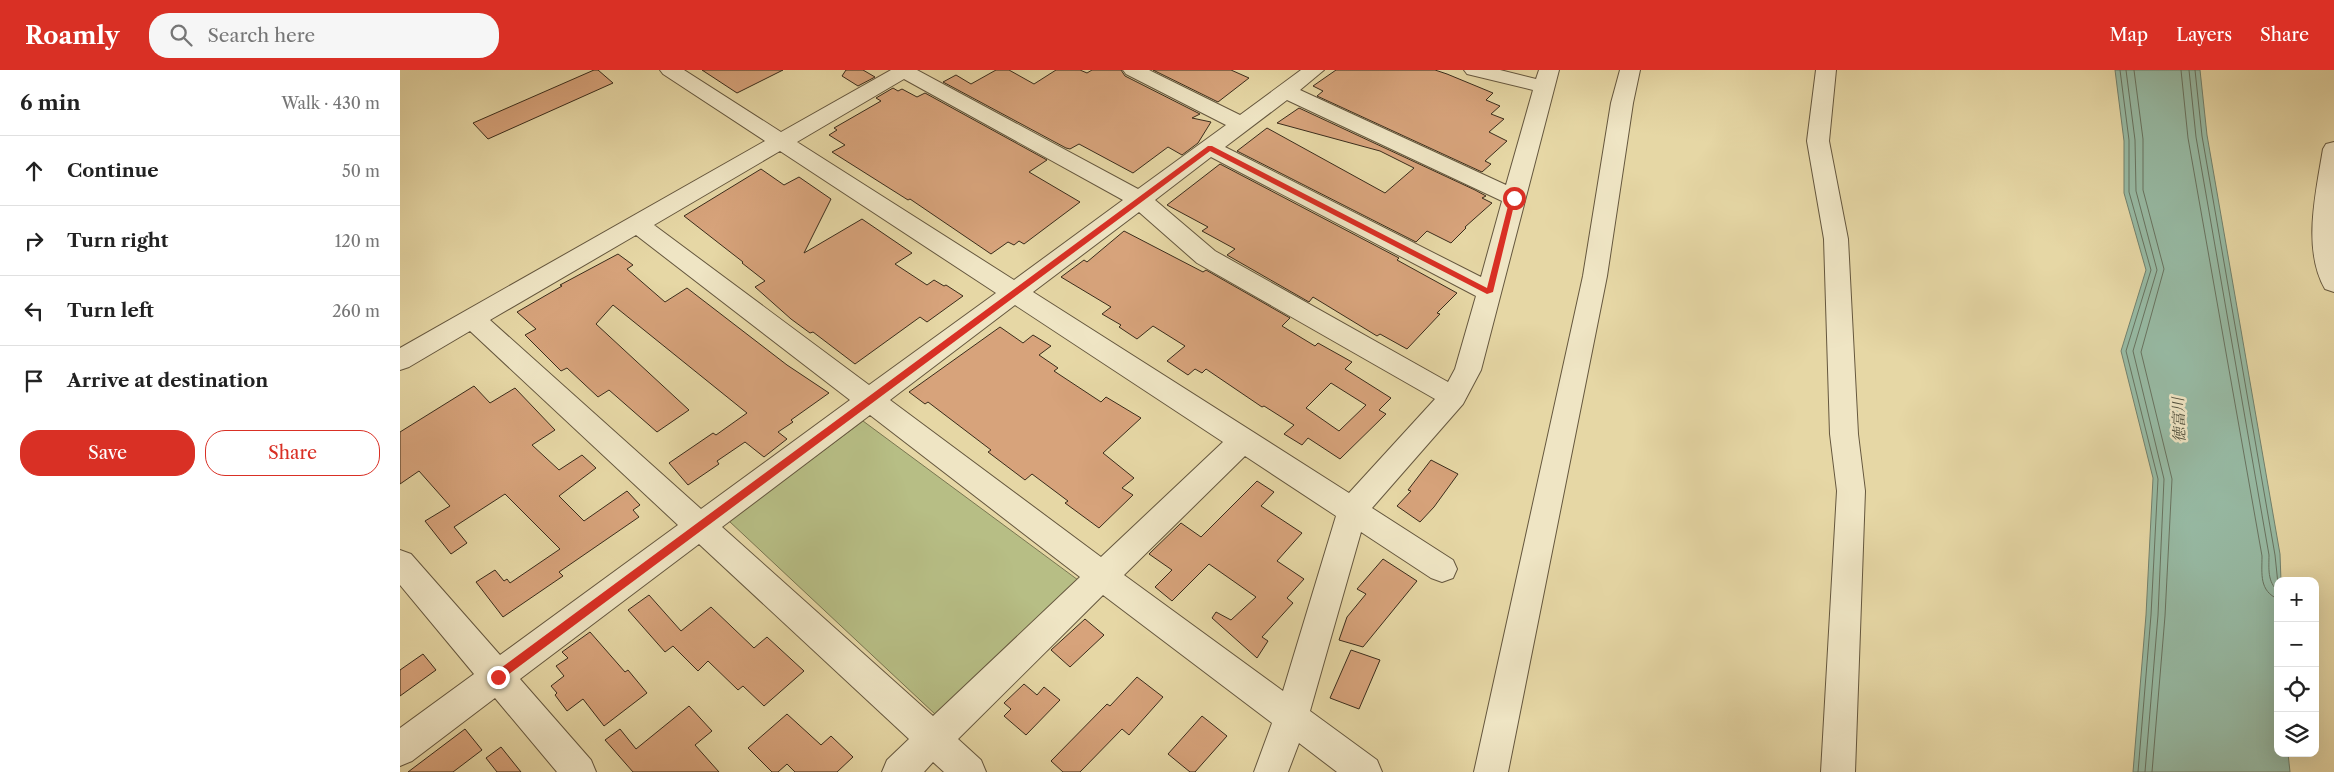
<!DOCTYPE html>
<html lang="en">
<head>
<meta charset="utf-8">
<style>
  body { margin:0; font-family:"Libre Caslon Text","Noto Serif JP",serif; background:#f6f6f6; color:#222 }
  .controls { position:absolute; right:15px; bottom:15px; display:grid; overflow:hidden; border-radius:10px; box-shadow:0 5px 20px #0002 }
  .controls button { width:45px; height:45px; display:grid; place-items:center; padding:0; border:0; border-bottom:1px solid #e0e0e0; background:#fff; color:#222; font:25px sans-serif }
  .stop { position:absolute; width:15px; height:15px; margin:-11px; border:4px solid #d93025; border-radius:50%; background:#fff }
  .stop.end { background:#d93025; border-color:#fff; box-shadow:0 1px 5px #0008 }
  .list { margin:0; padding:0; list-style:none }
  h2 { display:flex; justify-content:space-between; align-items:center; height:65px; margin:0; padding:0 20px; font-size:21px }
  h2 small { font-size:16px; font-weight:400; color:#767676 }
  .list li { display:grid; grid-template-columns:32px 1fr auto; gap:15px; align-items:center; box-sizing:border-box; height:70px; padding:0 20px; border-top:1px solid #e0e0e0 }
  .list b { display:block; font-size:19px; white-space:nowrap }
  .list em { font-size:16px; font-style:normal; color:#767676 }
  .actions { display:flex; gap:10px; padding:15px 20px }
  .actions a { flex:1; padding:11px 0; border:1px solid #d93025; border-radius:20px; text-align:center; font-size:18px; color:#d93025 }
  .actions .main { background:#d93025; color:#fff }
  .icon { flex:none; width:28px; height:28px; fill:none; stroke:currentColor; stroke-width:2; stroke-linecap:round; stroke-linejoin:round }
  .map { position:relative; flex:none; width:1934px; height:702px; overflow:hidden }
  header { display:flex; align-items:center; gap:30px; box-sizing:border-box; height:70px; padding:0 25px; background:#d93025; color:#fff }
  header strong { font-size:24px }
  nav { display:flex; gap:28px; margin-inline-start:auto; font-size:18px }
  .search { width:350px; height:45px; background:#f6f6f6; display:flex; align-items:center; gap:12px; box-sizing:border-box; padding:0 18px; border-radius:20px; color:#767676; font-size:19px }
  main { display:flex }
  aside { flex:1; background:#fff }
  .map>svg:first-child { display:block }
  .green { fill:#b7be85; stroke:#787550 }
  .water { fill:#97baa4; stroke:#72816d }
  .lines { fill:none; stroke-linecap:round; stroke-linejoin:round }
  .shore { stroke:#687360; stroke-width:1 }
  .building { fill:#d7a37b; stroke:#3a2c1b; fill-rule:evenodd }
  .minor-casing { stroke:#65573e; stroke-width:2 }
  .minor { fill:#efe5c4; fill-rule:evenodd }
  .route { fill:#d93025 }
  .labels { text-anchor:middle; stroke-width:5; stroke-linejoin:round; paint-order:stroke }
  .water-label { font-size:15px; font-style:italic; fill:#51503d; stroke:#efe5c4 }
</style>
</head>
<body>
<header>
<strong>Roamly</strong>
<div class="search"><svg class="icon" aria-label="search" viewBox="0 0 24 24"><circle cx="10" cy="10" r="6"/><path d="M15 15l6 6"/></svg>Search here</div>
<nav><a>Map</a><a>Layers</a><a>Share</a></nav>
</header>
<main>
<aside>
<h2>6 min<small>Walk · 430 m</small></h2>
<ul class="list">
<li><svg class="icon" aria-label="ahead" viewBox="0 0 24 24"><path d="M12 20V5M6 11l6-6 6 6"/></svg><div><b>Continue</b></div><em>50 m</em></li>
<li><svg class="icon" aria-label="right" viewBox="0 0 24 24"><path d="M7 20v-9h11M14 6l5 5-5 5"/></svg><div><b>Turn right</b></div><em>120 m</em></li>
<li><svg class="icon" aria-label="left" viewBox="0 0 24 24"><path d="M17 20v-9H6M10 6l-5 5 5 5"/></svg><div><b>Turn left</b></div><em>260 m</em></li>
<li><svg class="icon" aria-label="arrive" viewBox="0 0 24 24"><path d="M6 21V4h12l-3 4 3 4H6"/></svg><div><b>Arrive at destination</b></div></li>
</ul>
<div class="actions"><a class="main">Save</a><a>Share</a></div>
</aside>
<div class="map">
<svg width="1934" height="702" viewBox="0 0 1934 702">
  <rect width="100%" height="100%" fill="#e6d7a5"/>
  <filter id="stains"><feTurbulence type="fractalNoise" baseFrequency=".004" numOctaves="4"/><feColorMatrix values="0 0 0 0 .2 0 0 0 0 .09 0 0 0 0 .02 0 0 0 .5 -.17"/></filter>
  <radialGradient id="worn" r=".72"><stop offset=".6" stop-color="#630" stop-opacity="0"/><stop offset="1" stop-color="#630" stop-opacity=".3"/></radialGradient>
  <path class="green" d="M463 351 678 510 536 645 329 451Z"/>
  <path class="water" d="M1715 0H1800L1807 65 1880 484 1881 511H1878V683H1888L1890 702H1733L1746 545 1753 408 1721 281 1746 200 1724 123V71Z"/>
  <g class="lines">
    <path class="shore" d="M1720 0 1729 70V122L1751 200 1726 281 1758 409 1751 545 1738 702
      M1726 0 1735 70 1736 121 1757 200 1733 281 1764 409 1758 545 1745 702
      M1734 0 1743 69V120L1764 199 1741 282 1772 409 1765 546 1752 702
      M1781 0 1788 68 1862 486C1862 504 1859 521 1878 529
      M1789 0 1796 67 1869 485C1869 498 1867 512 1878 521
      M1795 0 1802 66 1875 485 1878 514"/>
  </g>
  <path class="building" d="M194 0H198L213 13 88 69 73 53Z
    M302 0H383L337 23Z
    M446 0H463L475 7 458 16 442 6Z
    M596 0H609L634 14 656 0H680L687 3 692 0H721L725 6 800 44 792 48 811 52 798 73 782 85 768 77 733 103 679 74 670 79 666 78 543 12 556 5 571 14Z
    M753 0H831L849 8 818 32Z
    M936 0H1035L1047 4 1093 23 1086 30 1100 36 1091 44 1104 49 1089 62 1107 71 1085 91 1091 94 1082 102 917 26 923 21 913 16Z
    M493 18 498 21 502 19 517 27 525 23 647 90 629 102 680 132 624 174 619 171 614 175 608 172 591 184 510 129 508 130 432 82 445 75 429 65 437 60 434 58 481 31 476 28Z
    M899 38 1075 120 1086 126 1082 128 1092 133 1065 157 1066 158 1051 173 1027 161 1016 172 837 81 867 58 985 123 1014 98 980 81 877 53Z
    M820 94 999 188 997 190 1057 223 1037 243 1040 244 1007 279 980 264 977 266 913 227 909 232 827 185 835 179 802 161 808 157 767 135Z
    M361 99 384 115 399 107 431 129 404 183 462 149 512 183 495 194 527 215 534 210 544 216 546 215 563 226 527 252 520 247 455 294 413 262 410 263 391 249 355 217 365 211 342 193 343 192 284 146Z
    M724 161 803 202 806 200 890 248 882 256 915 276 918 273 952 292 945 299 991 328 979 340 986 344 940 389 908 368 902 375 884 364 894 355 864 336 862 337 806 299 802 303 795 299 788 305 767 291 785 276 753 256 737 269 719 257 721 255 702 244 711 237 661 207 684 190 687 192ZM931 313 966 335 939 361 906 338Z
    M218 184 233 195 227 199 265 232 287 218 387 295 429 323 391 350 393 352 378 362 387 369 364 387 345 372 317 391 319 394 288 415 269 393 313 363 316 365 347 343 213 235 196 254 289 340 257 362 209 320 198 327 167 298 161 301 125 265 136 259 117 242 162 216 160 215Z
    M600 257 623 273 633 265 651 276 639 285 658 298 654 301 701 332 706 327 741 348 703 383 734 408 722 418 733 425 699 458 665 433 668 431 632 404 625 410 588 382 591 380 528 332 525 334 509 322Z
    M74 316 90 333 115 318 155 360 132 375 159 400 182 385 196 398 159 426 184 451 227 421 240 435 233 440 239 447 159 502 163 506 103 547 76 512 95 500 104 511 107 509 110 513 160 479 105 424 54 457 67 473 51 484 25 451 50 436 19 401 0 414V362Z
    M1031 390 1058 404 1034 437 1020 452 997 436 1011 421 1008 420Z
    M857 411 874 422 861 436 902 463 877 491 904 509 887 528 893 533 862 567 868 571 857 588 812 548 816 542 831 550 856 527 809 494 772 531 755 517 772 500 749 484 781 453 801 467Z
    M983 489 1017 511 963 577 939 570 947 547 966 524 957 519Z
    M249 525 281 561 311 537 354 578 367 567 404 601 364 636 343 616 338 620 308 591 298 601 273 576 265 582 228 540Z
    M685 549 704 565 670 597 651 580Z
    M190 562 225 602 228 600 247 623 204 656 183 629 167 641 155 625 157 623 151 616 164 606 156 596 168 588 162 582Z
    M951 580 980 590 959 639 930 628Z
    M23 584 36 600 0 626V600Z
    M737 607 763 627 729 665 722 659 680 702H663L651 691 707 634 710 636Z
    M624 614 637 625 644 617 660 630 626 665 604 646 611 639 604 633Z
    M289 636 312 661 295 675 319 702H233L205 670 220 659 236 679Z
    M387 644 421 675 431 666 453 687 437 702H395L387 694 378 702H372L348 678Z
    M802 646 827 666 795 702H790L768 684Z
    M65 659 82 680 53 702H8Z
    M101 677 121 702H97L86 688Z"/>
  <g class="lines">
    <g class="minor-casing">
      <path id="minor" d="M260 0H284L381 62 491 0H517L738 119 826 55 726 4 723 0H749L840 45 901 0H924L900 20 1106 115 1133 20 1067 4 1064 0H1100L1136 9 1139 0H1159L1081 300 1063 334 972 438 1053 490 1057 499 1053 508 1042 512 1031 508 961 462 910 641 977 690 982 702H937L899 673 888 702H854L872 653 703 525 558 669 581 690 586 702H544L533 692 524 702H482L487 690 509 669 299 474 120 609 191 690 196 702H157L95 628 12 691 0 696V658L74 604 0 515V480L11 484 100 585 278 455 70 261 9 297 0 300V278L365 71 263 4ZM504 9 723 130 614 210 397 72ZM887 30 1102 131 1081 207 825 77ZM380 81 596 223 469 315 254 155ZM811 87 1076 226 1055 299 1048 312 815 181 755 130ZM739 142 797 193 1035 329 949 423 633 222ZM236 165 450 330 301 439 90 250ZM615 235 823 372 701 487 490 330ZM470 345 680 507 533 646 322 457ZM845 386 936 446 883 621 724 505Z
        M1220 0H1240L1233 33 1207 206 1108 702H1074L1183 206 1211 33Z
        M1416 0H1436L1429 71 1448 169 1458 364 1465 421 1455 702H1421L1437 421 1430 364 1424 169 1407 71Z
        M1934 72V222L1925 219C1902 179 1916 122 1923 79L1926 74Z"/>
    </g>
    <use href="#minor" class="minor"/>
  </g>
  <path class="route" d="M808 76H812L1087 218 1110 128 1116 127 1093 222 1087 224 810 81 101 610H94V603Z"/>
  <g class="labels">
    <g class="water-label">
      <text transform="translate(1779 350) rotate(-92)" y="5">徳富川</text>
    </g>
  </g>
  <rect width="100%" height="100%" filter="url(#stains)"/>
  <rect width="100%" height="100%" fill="url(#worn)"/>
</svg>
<div class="controls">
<button>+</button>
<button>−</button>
<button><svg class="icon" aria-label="locate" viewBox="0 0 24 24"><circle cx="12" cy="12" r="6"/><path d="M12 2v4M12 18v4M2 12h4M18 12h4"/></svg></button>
<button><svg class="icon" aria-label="layers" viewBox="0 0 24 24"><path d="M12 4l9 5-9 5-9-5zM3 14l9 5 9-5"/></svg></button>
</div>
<div class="stop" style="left:1114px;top:128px"></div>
<div class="stop end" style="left:98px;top:607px"></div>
</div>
</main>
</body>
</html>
